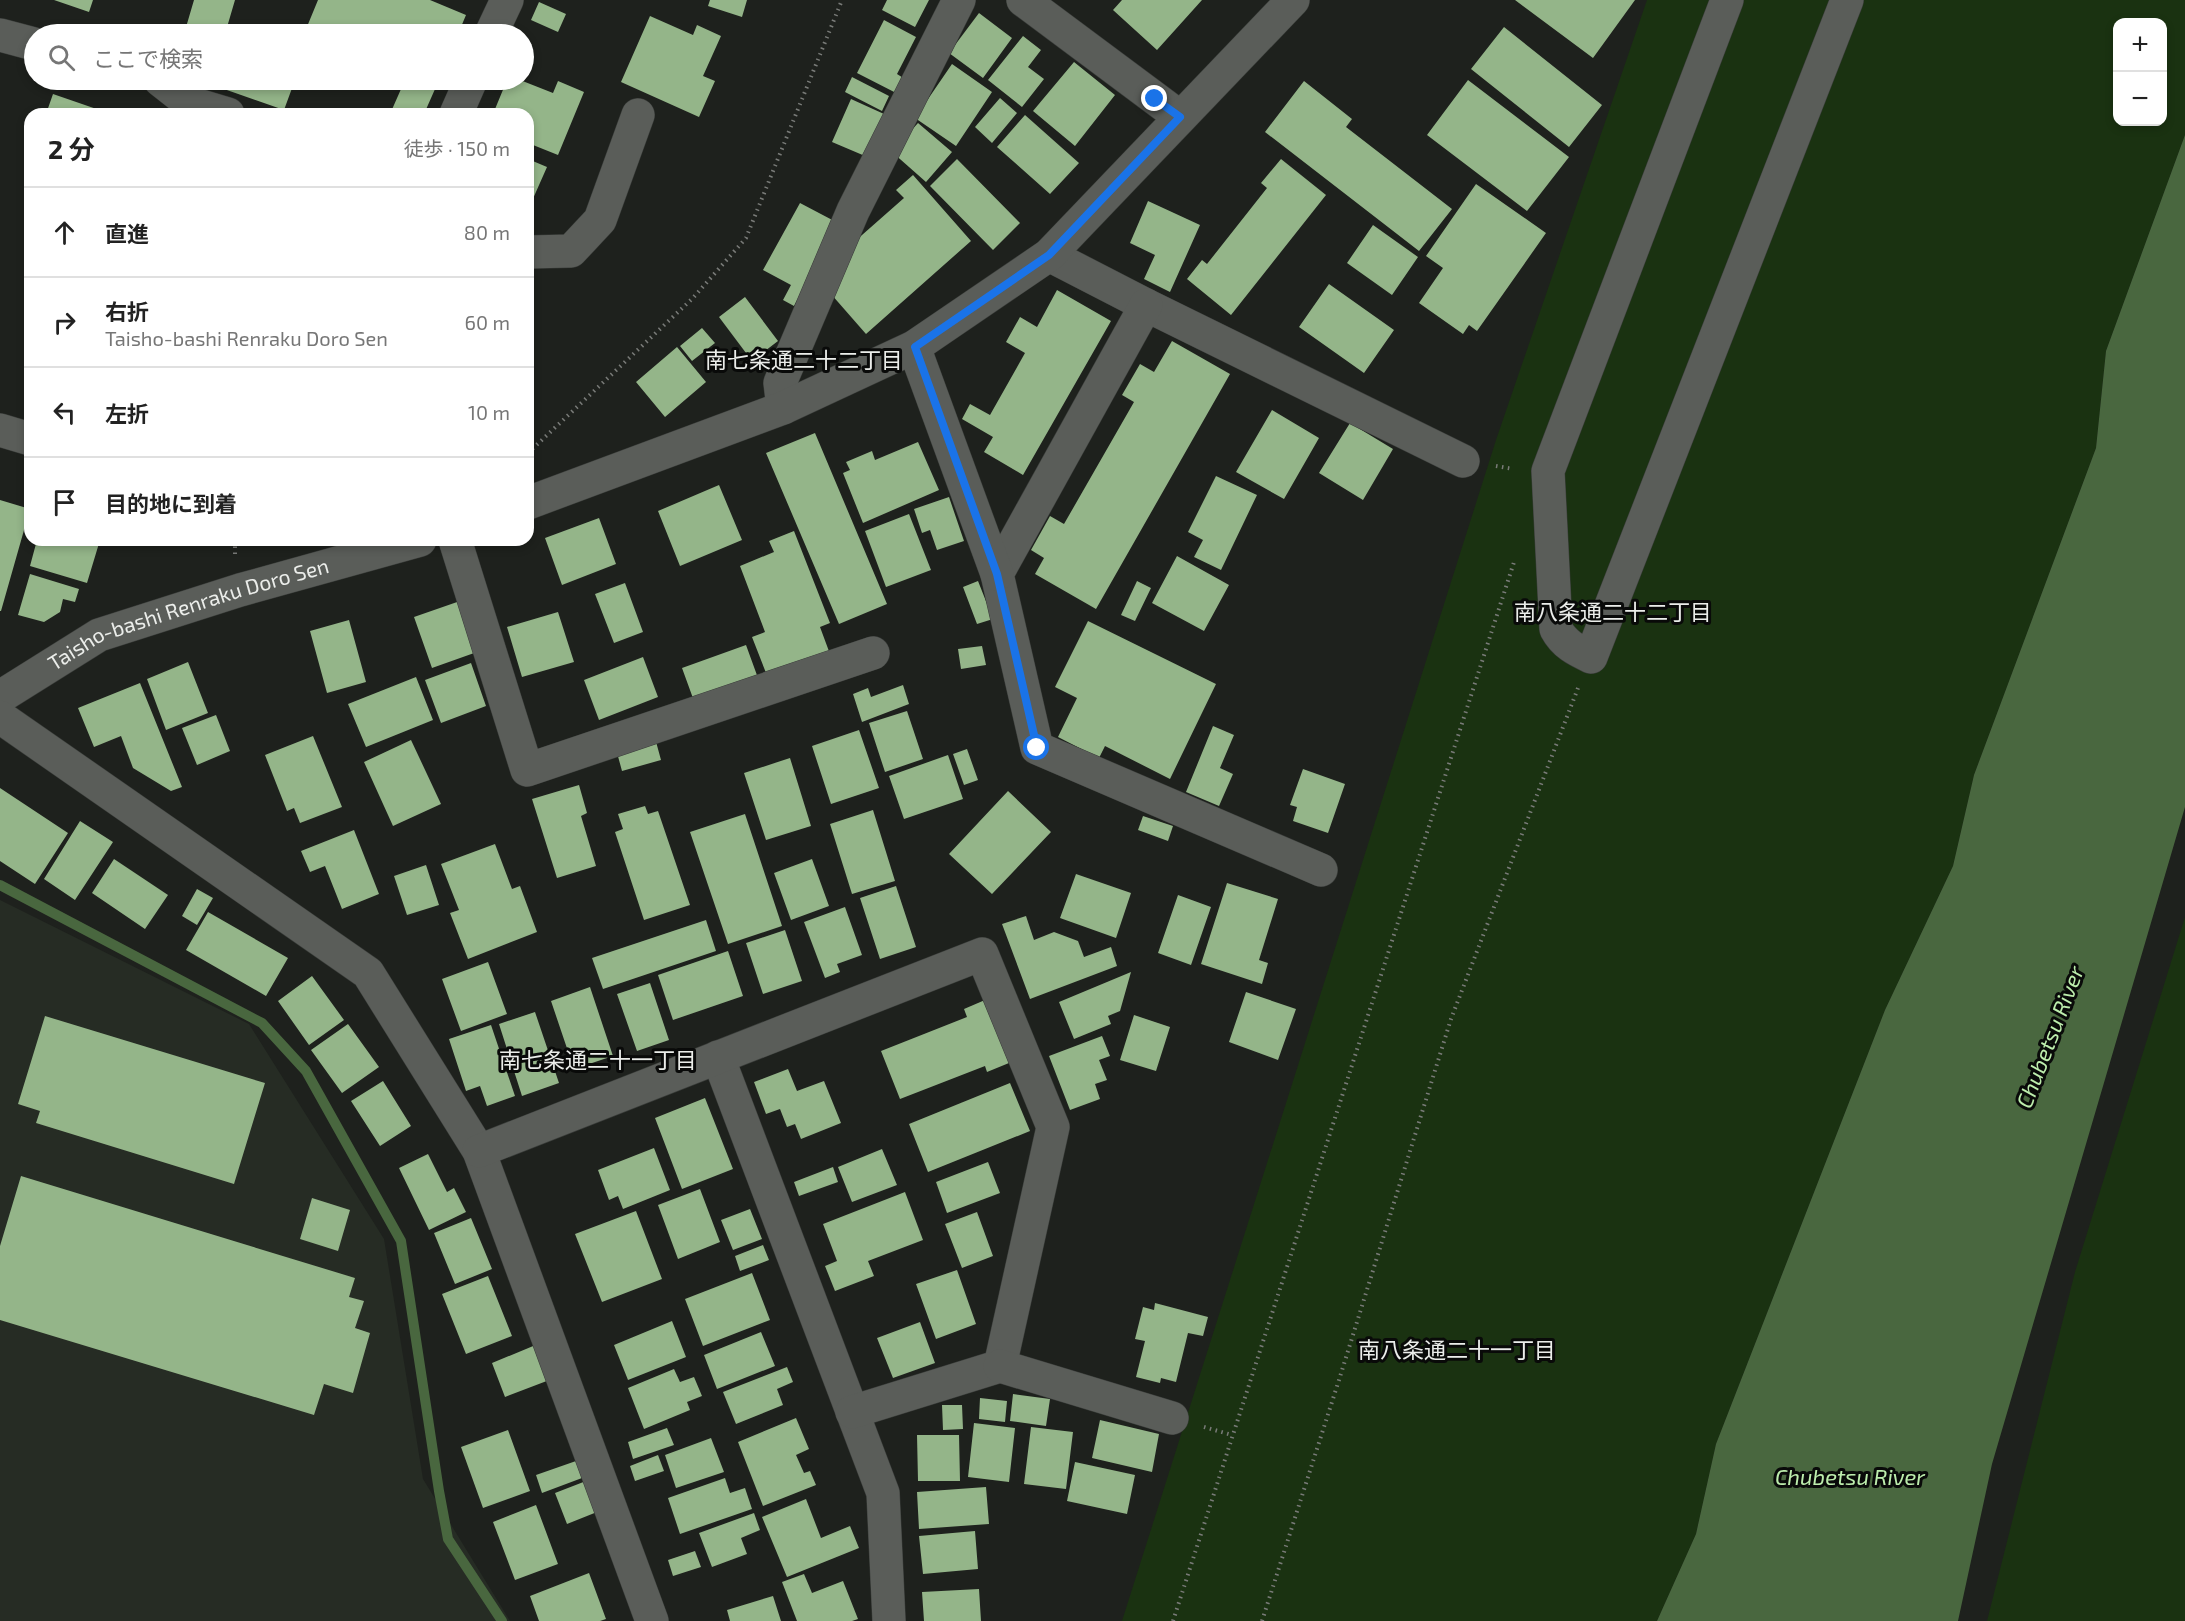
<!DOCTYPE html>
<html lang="ja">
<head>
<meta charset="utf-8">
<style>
  body { margin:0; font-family:"Exo 2","Noto Sans JP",sans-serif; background:#f6f6f6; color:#222 }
  .controls { position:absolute; right:18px; top:18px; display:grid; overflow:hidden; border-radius:12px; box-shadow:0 3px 9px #0003 }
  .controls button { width:54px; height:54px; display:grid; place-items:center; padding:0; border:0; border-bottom:2px solid #e0e0e0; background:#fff; color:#222; font:30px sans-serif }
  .stop { position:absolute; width:18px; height:18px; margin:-14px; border:4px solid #1a73e8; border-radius:50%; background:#fff }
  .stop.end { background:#1a73e8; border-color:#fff; box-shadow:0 2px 6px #0008 }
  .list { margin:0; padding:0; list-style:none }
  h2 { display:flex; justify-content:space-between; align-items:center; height:78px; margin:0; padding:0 24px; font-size:26px }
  h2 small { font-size:20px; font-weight:400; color:#767676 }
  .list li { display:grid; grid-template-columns:39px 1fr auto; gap:18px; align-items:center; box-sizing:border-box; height:90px; padding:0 24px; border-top:2px solid #e0e0e0 }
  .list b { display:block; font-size:22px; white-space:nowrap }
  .list p { margin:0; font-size:20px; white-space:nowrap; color:#767676 }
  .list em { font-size:20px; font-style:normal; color:#767676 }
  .icon { flex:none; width:33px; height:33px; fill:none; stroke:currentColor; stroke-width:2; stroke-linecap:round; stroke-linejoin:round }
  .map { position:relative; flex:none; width:2185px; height:1621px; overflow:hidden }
  .search { position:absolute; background:#fff; box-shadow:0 3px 9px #0003; left:24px; top:24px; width:510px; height:66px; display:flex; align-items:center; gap:15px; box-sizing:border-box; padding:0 21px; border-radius:33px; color:#767676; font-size:22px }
  .panel { position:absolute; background:#fff; box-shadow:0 3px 9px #0003; left:24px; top:108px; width:510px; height:438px; border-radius:18px }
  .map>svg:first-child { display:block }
  .built { fill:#262c24 }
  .green { fill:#1a3211; fill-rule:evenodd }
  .water { fill:#49673f }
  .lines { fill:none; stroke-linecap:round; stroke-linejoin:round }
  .stream { stroke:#49673f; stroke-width:10 }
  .building { fill:#94b589 }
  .minor-casing { stroke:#3a3d3a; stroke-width:34 }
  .path { stroke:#797b78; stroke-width:4; stroke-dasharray:1.5 4.5; stroke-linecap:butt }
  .minor { stroke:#5a5d59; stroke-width:33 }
  .route { stroke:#1a73e8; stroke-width:8 }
  .labels { text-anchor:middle; stroke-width:6; stroke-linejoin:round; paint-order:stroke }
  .street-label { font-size:21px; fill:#ebedea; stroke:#090a09 }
  .neighbourhood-label { font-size:22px; fill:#ebedea; stroke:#090a09 }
  .water-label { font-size:22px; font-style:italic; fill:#bdeead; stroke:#090a09 }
</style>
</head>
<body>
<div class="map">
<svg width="2185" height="1621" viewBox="0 0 2185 1621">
  <rect width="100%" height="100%" fill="#1e211d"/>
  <path class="built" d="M0 900 249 1024 384 1239 423 1479 510 1621H0Z"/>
  <path class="green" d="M1647 0H2185V135L2106 351 2096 448 1974 775 1953 866 1885 1010 1716 1444 1696 1534 1657 1621H1122L1496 440ZM2118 22H2162V122H2118Z
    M2185 917V1621H1987L2075 1272Z"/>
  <path class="water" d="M2185 135V807L1992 1464 1958 1621H1657L1696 1534 1716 1444 1885 1010 1953 866 1974 775 2096 448 2106 351Z"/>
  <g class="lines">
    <path class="stream" d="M0 885 262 1023 306 1071 401 1241 439 1491 448 1539 502 1621"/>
  </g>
  <path class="building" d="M54 0H93L89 12Z
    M194 0H235L225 34H184Z
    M318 0H430L466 15 458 34H304Z
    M710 0H747L742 17 708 6Z
    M887 0H929L915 27 882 10Z
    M1122 0H1202L1157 50 1113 10Z
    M1515 0H1635L1593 58Z
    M539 2 566 14 558 32 531 20Z
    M979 13 1012 38 983 78 949 53Z
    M650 16 693 35 697 25 721 36 703 76 715 81 699 117 621 82Z
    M884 20 916 37 897 74 908 81 900 95 857 73Z
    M1504 27 1602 105 1569 147 1471 69Z
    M1023 36 1041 50 1028 67 1044 79 1022 107 988 80Z
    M1074 62 1115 95 1075 146 1033 111Z
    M952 64 992 92 956 146 915 118Z
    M852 77 889 96 882 111 845 92Z
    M228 80H295L284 110 224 89Z
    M405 80H439L424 114H390Z
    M507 80H520L553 93 558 81 584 92 558 155 528 143V114H493Z
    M1468 80 1569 157 1527 211 1427 135Z
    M1304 81 1352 119 1346 127 1452 209 1419 251 1265 132Z
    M53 94 111 114H46Z
    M1000 98 1017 113 992 143 975 127Z
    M851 99 884 114 865 156 832 142Z
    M1025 115 1079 163 1050 194 997 147Z
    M918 123 952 152 926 182 892 152Z
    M528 159 547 167 528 210Z
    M957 159 1020 223 993 250 930 186Z
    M1281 159 1326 195 1231 315 1187 279 1202 260 1207 264 1267 188 1261 183Z
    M913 175 971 241 866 334 831 294 845 250 904 198 896 190Z
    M1476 184 1546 233 1477 331 1469 325 1463 334 1419 303 1443 268 1426 256Z
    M1148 201 1200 225 1170 292 1144 279 1155 255 1130 243Z
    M800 203 838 223 794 306 783 300 791 285 763 270Z
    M1373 225 1418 257 1392 295 1347 263Z
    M1329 284 1394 330 1364 373 1299 327Z
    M1057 290 1111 321 1023 475 984 452 993 437 962 419 970 404 990 415 1025 353 1006 342 1020 317 1037 327Z
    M745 297 778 341 752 361 719 317Z
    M702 328 715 343 692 361 680 346Z
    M1172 341 1230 374 1096 609 1035 574 1044 558 1031 550 1050 516 1064 524 1134 402 1122 395 1140 364 1154 372Z
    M677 347 706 382 665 417 636 382Z
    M1272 410 1319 438 1284 499 1236 472Z
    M1350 423 1393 449 1363 500 1319 473Z
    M815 433 887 604 839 624 766 453Z
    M918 442 939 490 863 523 843 473 850 470 846 462 872 451 875 460Z
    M1216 476 1257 495 1221 570 1194 557 1203 540 1188 532Z
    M719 485 742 540 680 566 658 511Z
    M949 497 964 541 937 550 930 530 922 533 914 509Z
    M0 500 30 509 1 611H0Z
    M909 514 931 570 886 587 865 531Z
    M599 518 616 564 562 585 545 538Z
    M794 531 830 623 820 627 830 654 768 678 752 637 765 632 740 566 774 552 769 541Z
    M37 540H100L87 583 30 566Z
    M1177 556 1229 585 1204 631 1152 603Z
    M30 574 79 589 75 602 63 599 60 612 44 622 18 615Z
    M978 581 993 619 977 624 963 587Z
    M1137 581 1151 588 1135 621 1121 615Z
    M625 583 643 632 614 643 595 594Z
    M460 601 477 652 432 668 414 617Z
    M558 612 574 662 522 677 507 627Z
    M349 620 366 682 327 693 310 631Z
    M1088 621 1216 684 1170 779 1105 746 1099 758 1058 737 1077 698 1055 687Z
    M746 645 758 678 694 701 682 668Z
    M982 646 986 665 961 669 958 649Z
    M643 657 658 697 599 720 584 680Z
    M188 662 208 713 166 730 147 679Z
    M471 663 486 706 441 723 425 680Z
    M416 677 433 720 366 747 348 704Z
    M140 683 182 787 171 791 133 768 121 736 94 747 78 708Z
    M903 685 909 704 862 722 853 694 868 688 871 697Z
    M907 711 923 759 885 772 869 723Z
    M216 715 230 751 197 765 182 728Z
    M1213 726 1234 735 1220 768 1233 774 1219 806 1186 792Z
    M859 730 879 788 831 804 812 746Z
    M313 736 342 807 300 823 294 808 287 811 265 755Z
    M655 738 661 760 622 771 616 749Z
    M411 740 441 804 393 826 364 762Z
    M967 749 978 780 964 785 953 754Z
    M948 755 963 799 904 819 889 776Z
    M790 758 811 826 766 840 744 773Z
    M1303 769 1345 784 1328 833 1293 821 1297 807 1290 805Z
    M579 785 587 813 581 816 596 866 557 878 532 799Z
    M0 788 68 833 35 884 0 861Z
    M1008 791 1051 832 992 894 949 854Z
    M645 806 648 814 658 811 690 905 644 920 615 832 623 829 618 814Z
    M873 810 895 881 852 894 830 824Z
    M745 814 782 926 728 944 690 832Z
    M1143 816 1173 826 1168 841 1138 830Z
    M80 821 113 842 75 900 44 879Z
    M354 830 379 894 342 909 325 866 310 872 301 851Z
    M495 844 512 889 520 886 537 932 468 959 450 913 459 910 441 864Z
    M114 859 168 895 145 929 92 893Z
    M812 859 829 906 791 920 774 873Z
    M426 865 439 905 407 915 394 876Z
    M1076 874 1131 893 1116 938 1060 918Z
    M1227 883 1278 899 1259 960 1268 963 1262 984 1201 964Z
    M896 886 916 947 880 959 860 898Z
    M197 889 213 898 197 925 182 916Z
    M1178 895 1211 907 1191 965 1158 953Z
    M845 907 862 955 837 964 840 972 825 978 804 922Z
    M208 912 288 958 266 996 186 950Z
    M1026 916 1034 940 1054 932 1078 941 1084 957 1111 947 1117 966 1030 999 1002 924Z
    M706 920 716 951 603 989 592 958Z
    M785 930 802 981 763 994 746 943Z
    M728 951 743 996 673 1020 658 975Z
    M488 962 507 1014 461 1031 442 979Z
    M1131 972 1120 1011 1108 1016 1111 1024 1074 1039 1059 1002Z
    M312 976 344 1020 309 1045 278 1001Z
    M650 983 669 1040 637 1051 617 994Z
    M590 987 613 1056 574 1069 551 1001Z
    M1246 992 1296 1009 1278 1060 1229 1042Z
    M985 1000 1009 1063 987 1072 985 1066 900 1099 881 1051 967 1017 964 1009Z
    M535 1012 559 1083 522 1096 499 1024Z
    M1134 1015 1170 1027 1156 1071 1120 1060Z
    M45 1016 265 1083 234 1184 36 1123 40 1111 18 1104Z
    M348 1024 379 1067 342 1093 311 1050Z
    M491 1025 515 1096 487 1106 480 1086 466 1091 449 1039Z
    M1102 1036 1110 1056 1099 1060 1107 1080 1095 1084 1100 1099 1070 1110 1049 1056Z
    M788 1069 797 1091 824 1081 841 1123 801 1139 795 1124 787 1127 780 1109 766 1114 754 1082Z
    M383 1081 411 1126 380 1146 351 1101Z
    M1010 1083 1030 1131 928 1172 909 1124Z
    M705 1098 733 1169 682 1189 655 1118Z
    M654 1148 670 1190 623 1209 618 1196 609 1200 598 1170Z
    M882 1149 897 1185 852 1202 838 1167Z
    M428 1154 447 1192 454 1188 466 1212 429 1230 399 1168Z
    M988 1162 1000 1193 947 1213 936 1182Z
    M833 1167 838 1182 799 1196 794 1182Z
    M21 1176 355 1278 349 1297 364 1301 355 1328 370 1333 353 1393 324 1384 314 1415 0 1320V1246Z
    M700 1189 720 1242 678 1259 658 1205Z
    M905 1192 923 1240 868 1261 874 1276 835 1291 825 1266 837 1261 823 1224Z
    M312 1198 350 1210 338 1251 300 1239Z
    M750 1209 762 1239 733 1250 721 1220Z
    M636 1211 662 1279 602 1302 575 1234Z
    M977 1212 993 1256 962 1268 945 1224Z
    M471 1218 492 1269 455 1284 434 1233Z
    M763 1245 769 1260 740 1271 735 1256Z
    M957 1270 976 1324 936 1339 916 1284Z
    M752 1273 770 1320 703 1346 685 1299Z
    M488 1276 512 1336 466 1354 442 1294Z
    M1155 1303 1208 1317 1203 1336 1188 1333 1176 1382 1161 1378 1160 1383 1136 1377 1145 1341 1135 1339 1143 1307 1154 1310Z
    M672 1321 686 1357 628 1380 614 1345Z
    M920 1322 935 1363 893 1378 877 1338Z
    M761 1332 775 1366 717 1389 704 1355Z
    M538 1344 552 1379 505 1397 492 1363Z
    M787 1367 793 1382 777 1389 783 1405 736 1424 723 1392Z
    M674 1369 680 1382 694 1377 702 1396 687 1402 690 1410 644 1429 628 1388Z
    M1013 1394 1050 1399 1046 1426 1010 1421Z
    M980 1398 1007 1401 1005 1422 979 1419Z
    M942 1405H962L963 1429 943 1430Z
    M796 1418 809 1449 796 1455 804 1473 810 1471 816 1485 763 1506 738 1442Z
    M1100 1420 1159 1434 1152 1472 1092 1458Z
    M974 1423 1015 1428 1009 1482 968 1477Z
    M1031 1427 1073 1432 1066 1489 1024 1484Z
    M667 1428 674 1445 633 1459 628 1442Z
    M508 1430 530 1491 483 1508 461 1447Z
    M917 1435H959L960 1481H918Z
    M711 1438 724 1472 676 1488 665 1455Z
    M658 1455 664 1471 635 1481 630 1466Z
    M576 1461 582 1478 542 1493 536 1475Z
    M1075 1462 1135 1475 1127 1514 1067 1501Z
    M725 1478 730 1493 745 1488 752 1509 680 1534 668 1498Z
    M586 1481 597 1512 567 1524 555 1493Z
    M986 1487 989 1524 919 1529 917 1492Z
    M806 1499 821 1538 850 1526 859 1548 787 1577 762 1517Z
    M536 1505 558 1564 515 1580 493 1522Z
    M754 1513 760 1530 741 1538 747 1554 712 1567 699 1533Z
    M975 1531 978 1569 923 1574 919 1536Z
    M695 1551 701 1567 673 1576 668 1560Z
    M589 1573 606 1619 600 1621H539L530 1596Z
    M804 1574 812 1593 843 1581 858 1619 852 1621H797L782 1582Z
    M979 1589 981 1621H924L922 1592Z
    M773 1596 781 1621H730L727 1610Z"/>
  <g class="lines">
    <g class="minor-casing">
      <g id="minor">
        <path d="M1023 0 1180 117"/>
        <path d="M1727 0 1548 471 1556 629C1564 644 1576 650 1591 657L1847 0"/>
        <path d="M491 34 507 0"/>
        <path d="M0 35 34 44"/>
        <path d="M160 80 188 102 228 114"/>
        <path d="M456 114 471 80"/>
        <path d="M528 252 571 251 600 220 638 115"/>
        <path d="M1049 255 1146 305 1463 461"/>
        <path d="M1146 305 997 574 1037 748 1321 870"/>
        <path d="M914 347 997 574"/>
        <path d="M783 408 780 383 853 211 959 0"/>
        <path d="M0 430 30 439"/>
        <path d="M528 503 783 408 914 347 1049 255 1293 0"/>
        <path d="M455 540 527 770 873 653"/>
        <path id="s1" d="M0 697 99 635 240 590 420 540"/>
        <path d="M0 717 368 973 479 1151 652 1621"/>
        <path d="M718 1057 883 1493 889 1621"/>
        <path d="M479 1151 982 954 1053 1127 1000 1366 852 1412"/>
        <path d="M1000 1366 1172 1418"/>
      </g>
    </g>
    <path class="path" d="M528 453 693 298 746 238 842 0
      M1496 466 1513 469
      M235 554V540
      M1204 1427 1232 1435
      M1173 1621 1515 559
      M1262 1621 1339 1380 1451 1019 1578 688"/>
    <use href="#minor" class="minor"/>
  </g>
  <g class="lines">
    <path class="route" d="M1037 748 997 574 915 347 1049 255 1180 117 1155 99"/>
  </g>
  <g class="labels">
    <g class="street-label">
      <text dy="7" stroke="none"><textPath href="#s1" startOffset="208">Taisho-bashi Renraku Doro Sen</textPath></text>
    </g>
    <g class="neighbourhood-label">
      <text x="804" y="368">南七条通二十二丁目</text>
      <text x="1613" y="620">南八条通二十二丁目</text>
      <text x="598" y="1068">南七条通二十一丁目</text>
      <text x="1457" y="1358">南八条通二十一丁目</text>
    </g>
    <g class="water-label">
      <text transform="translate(2050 1037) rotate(-69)" y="8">Chubetsu River</text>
      <text x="1850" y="1485">Chubetsu River</text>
    </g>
  </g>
</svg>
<div class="controls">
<button>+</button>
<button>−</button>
</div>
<div class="stop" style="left:1037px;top:748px"></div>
<div class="stop end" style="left:1155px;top:99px"></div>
<div class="search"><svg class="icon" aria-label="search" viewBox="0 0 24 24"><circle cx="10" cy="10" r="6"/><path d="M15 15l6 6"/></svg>ここで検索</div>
<section class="panel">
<h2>2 分<small>徒歩 · 150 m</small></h2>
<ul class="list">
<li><svg class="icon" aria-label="ahead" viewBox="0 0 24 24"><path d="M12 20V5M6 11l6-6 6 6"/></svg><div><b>直進</b></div><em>80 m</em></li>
<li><svg class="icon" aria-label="right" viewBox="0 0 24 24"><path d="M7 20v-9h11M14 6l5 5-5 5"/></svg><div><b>右折</b><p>Taisho-bashi Renraku Doro Sen</p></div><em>60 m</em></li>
<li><svg class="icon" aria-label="left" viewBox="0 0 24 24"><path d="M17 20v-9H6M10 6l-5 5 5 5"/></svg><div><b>左折</b></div><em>10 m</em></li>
<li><svg class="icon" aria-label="arrive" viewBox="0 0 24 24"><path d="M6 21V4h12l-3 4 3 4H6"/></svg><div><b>目的地に到着</b></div></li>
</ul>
</section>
</div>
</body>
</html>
